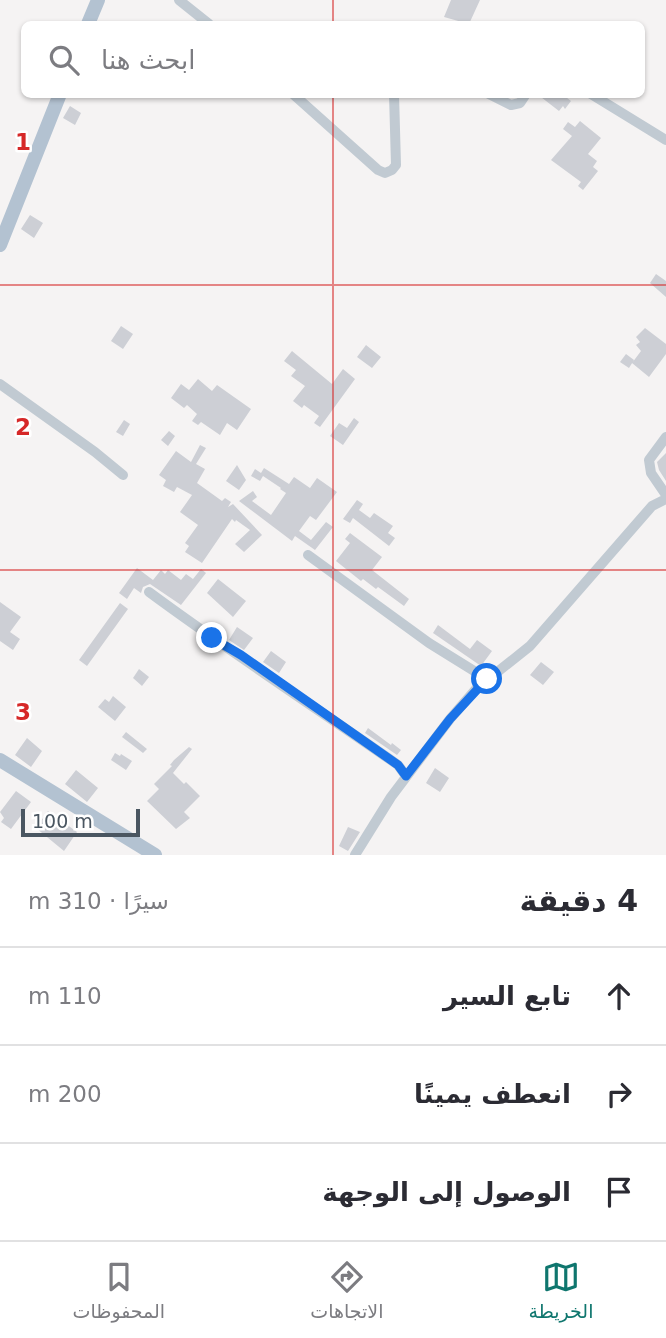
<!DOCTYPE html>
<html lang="ar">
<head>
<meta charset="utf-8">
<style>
  body { margin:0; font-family:"DejaVu Sans","Noto Naskh Arabic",sans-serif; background:#f7f7f7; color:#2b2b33; direction:rtl }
  .scale { position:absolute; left:21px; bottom:18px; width:119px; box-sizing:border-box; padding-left:7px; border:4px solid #4a5661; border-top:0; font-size:19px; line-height:24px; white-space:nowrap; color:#4a5661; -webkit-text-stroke:5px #fff; paint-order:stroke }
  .stop { position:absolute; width:21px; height:21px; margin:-16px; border:5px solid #1a73e8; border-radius:50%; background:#fff }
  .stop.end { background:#1a73e8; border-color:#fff; box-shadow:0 2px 7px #0008 }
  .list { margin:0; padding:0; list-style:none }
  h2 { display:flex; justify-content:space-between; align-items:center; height:91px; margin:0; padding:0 28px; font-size:30px }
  h2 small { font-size:23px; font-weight:400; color:#7c7c81 }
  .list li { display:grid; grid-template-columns:46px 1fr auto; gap:21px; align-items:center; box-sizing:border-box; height:98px; padding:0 28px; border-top:2px solid #e1e1e2 }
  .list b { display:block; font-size:26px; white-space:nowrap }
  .list em { font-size:23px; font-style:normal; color:#7c7c81 }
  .icon { flex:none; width:38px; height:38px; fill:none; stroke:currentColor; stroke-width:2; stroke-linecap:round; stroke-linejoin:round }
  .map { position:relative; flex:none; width:666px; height:855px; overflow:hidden; direction:ltr }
  .search { position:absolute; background:#fff; box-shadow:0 2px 5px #0004; left:21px; right:21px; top:21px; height:77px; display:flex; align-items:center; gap:18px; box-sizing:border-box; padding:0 24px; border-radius:10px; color:#7c7c81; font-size:26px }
  .sheet { height:385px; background:#fff }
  nav { display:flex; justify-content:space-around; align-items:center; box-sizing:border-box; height:98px; border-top:2px solid #e1e1e2; background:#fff; font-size:19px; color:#7c7c81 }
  nav a { display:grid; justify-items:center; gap:4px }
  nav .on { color:#0f766e }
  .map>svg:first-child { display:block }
  .building { fill:#cdcfd5 }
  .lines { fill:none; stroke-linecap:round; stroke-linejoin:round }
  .minor { stroke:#c1cad2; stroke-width:10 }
  .major { stroke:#b3c2d1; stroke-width:14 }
  .route { stroke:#1a73e8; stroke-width:9 }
  .grid { fill:none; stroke:#d62828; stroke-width:2; stroke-opacity:0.55 }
  .grid-label { font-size:23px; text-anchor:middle; font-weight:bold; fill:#d62828; stroke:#fff; stroke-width:5; stroke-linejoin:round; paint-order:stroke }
</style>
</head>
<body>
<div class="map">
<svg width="666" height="855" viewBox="0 0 666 855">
  <rect width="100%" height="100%" fill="#f5f3f3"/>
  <path class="building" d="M451 0H480L469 24 444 17Z
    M537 94H562L571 101 565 109 563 106 559 111Z
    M70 106 81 113 75 125 63 118Z
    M580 121 601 138 588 154 597 161 593 167 598 171 583 190 578 186 581 182 551 160 572 136 563 129 568 122 575 127Z
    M30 215 43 223 34 238 21 229Z
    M656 274 666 281V297L650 283Z
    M121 326 133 334 123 349 111 341Z
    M645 328 666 344V354L649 377 632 363 641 351 636 345 640 342 636 337Z
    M366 345 381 357 372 368 357 357Z
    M292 351 332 384 343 369 355 379 320 427 314 423 319 416 304 405 302 408 293 401 305 386 291 376 296 370 284 361Z
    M626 354 634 360 629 368 620 362Z
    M198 379 212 391 217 385 251 409 237 430 227 423 220 435 201 422 198 425 192 421 197 414 187 405 184 408 171 398 181 384 189 390Z
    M354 418 359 422 343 445 330 436 339 423 347 428Z
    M124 420 130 424 123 436 116 432Z
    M169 431 175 436 168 446 161 440Z
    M200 445 206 448 196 464 205 469 197 483 222 501 225 498 231 502 228 507 233 504 262 535 244 552 235 544 250 530 236 520 235 522 232 519 202 563 185 552 189 546 185 543 198 525 180 512 192 495 177 487 174 492 163 486 166 480 159 475 176 451 191 462Z
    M666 453V481L659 470 657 462Z
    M237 465 246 480 239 490 226 481Z
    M264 468 289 484 294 477 310 488 317 478 337 492 316 520 310 516 299 531 311 540 326 522 333 527 315 550 295 536 292 541 239 501 253 491 257 497 252 501 271 515 286 493 280 489 281 488 263 476 260 481 251 476 255 469 261 473Z
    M357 500 363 504 359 510 370 518 374 513 393 526 388 533 395 538 389 546 353 518 350 523 343 519Z
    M350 533 382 557 372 570 409 599 404 606 378 587 376 589 363 579 361 581 336 561 350 543 345 539Z
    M137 568 153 580 161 570 165 574 168 570 181 580 186 574 193 579 201 569 206 573 181 605 150 584 143 587 141 593 134 588 127 599 119 593Z
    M218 579 246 601 233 617 207 593Z
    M0 602 21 617 10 632 20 639 13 650 0 641Z
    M120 603 128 609 87 666 79 660Z
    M438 625 470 649 477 640 492 651 481 666 433 633Z
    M237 627 253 638 244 650 229 640Z
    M271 651 286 662 279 673 263 662Z
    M541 662 554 672 543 685 530 675Z
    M139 669 149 677 142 686 133 678Z
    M113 696 126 707 115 721 98 707 105 699 109 702Z
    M368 728 391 745 392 743 401 750 397 755 365 733Z
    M126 732 147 749 143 753 122 737Z
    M27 738 42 751 31 767 15 755Z
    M189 747 192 749 173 773 184 784 186 782 200 796 184 812 190 818 176 829 147 801 159 789 154 784 172 766 170 765 174 760Z
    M115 753 120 756 121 754 132 761 126 770 111 760Z
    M435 768 449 778 440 792 426 783Z
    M76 770 98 788 87 802 65 784Z
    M16 791 31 802 11 829 1 822 4 818 0 812Z
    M48 811 77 832 64 851 36 828Z
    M348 827 360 832 348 851 339 846Z"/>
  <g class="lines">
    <path class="minor" d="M179 0 209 24
      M293 94 378 170 385 173 392 170 396 165 394 94
      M489 94 511 105 520 103 526 94
      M591 94 666 140
      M0 384 95 452 123 475
      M666 437 649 460 651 473 666 495
      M308 555 429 643 487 679
      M149 592C230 652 315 707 398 765L406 776
      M355 855 391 797 450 719 476 689 530 646 652 506 666 499"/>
    <path class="major" d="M88 24 98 0
      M0 245 60 94
      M0 760 155 855"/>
  </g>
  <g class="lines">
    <path class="route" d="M212 638 241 655 398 765 406 776 450 719 487 679"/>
  </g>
  <path class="grid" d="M333 0V24M333 94V855M0 285H666M0 570H666"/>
  <g class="grid-label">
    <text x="23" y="150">1</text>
    <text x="23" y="435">2</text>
    <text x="23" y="720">3</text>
  </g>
</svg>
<div class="scale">100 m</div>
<div class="stop" style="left:487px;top:679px"></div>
<div class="stop end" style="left:212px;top:638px"></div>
<div class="search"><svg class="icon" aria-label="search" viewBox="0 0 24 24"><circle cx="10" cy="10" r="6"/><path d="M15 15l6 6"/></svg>ابحث هنا</div>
</div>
<section class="sheet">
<h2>4 دقيقة<small>سيرًا · 310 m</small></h2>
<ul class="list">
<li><svg class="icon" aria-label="ahead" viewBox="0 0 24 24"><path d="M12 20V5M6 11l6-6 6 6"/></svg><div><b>تابع السير</b></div><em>110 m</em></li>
<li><svg class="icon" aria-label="right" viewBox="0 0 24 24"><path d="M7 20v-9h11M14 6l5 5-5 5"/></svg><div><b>انعطف يمينًا</b></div><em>200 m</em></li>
<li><svg class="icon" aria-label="arrive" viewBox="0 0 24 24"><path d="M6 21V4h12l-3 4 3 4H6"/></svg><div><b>الوصول إلى الوجهة</b></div></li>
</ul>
</section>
<nav>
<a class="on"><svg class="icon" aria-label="map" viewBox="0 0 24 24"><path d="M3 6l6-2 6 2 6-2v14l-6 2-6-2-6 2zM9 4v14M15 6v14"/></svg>الخريطة</a>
<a><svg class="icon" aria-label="directions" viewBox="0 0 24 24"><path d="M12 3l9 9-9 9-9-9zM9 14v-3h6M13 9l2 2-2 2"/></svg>الاتجاهات</a>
<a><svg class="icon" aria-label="saved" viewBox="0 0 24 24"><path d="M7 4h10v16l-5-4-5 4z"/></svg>المحفوظات</a>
</nav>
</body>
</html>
